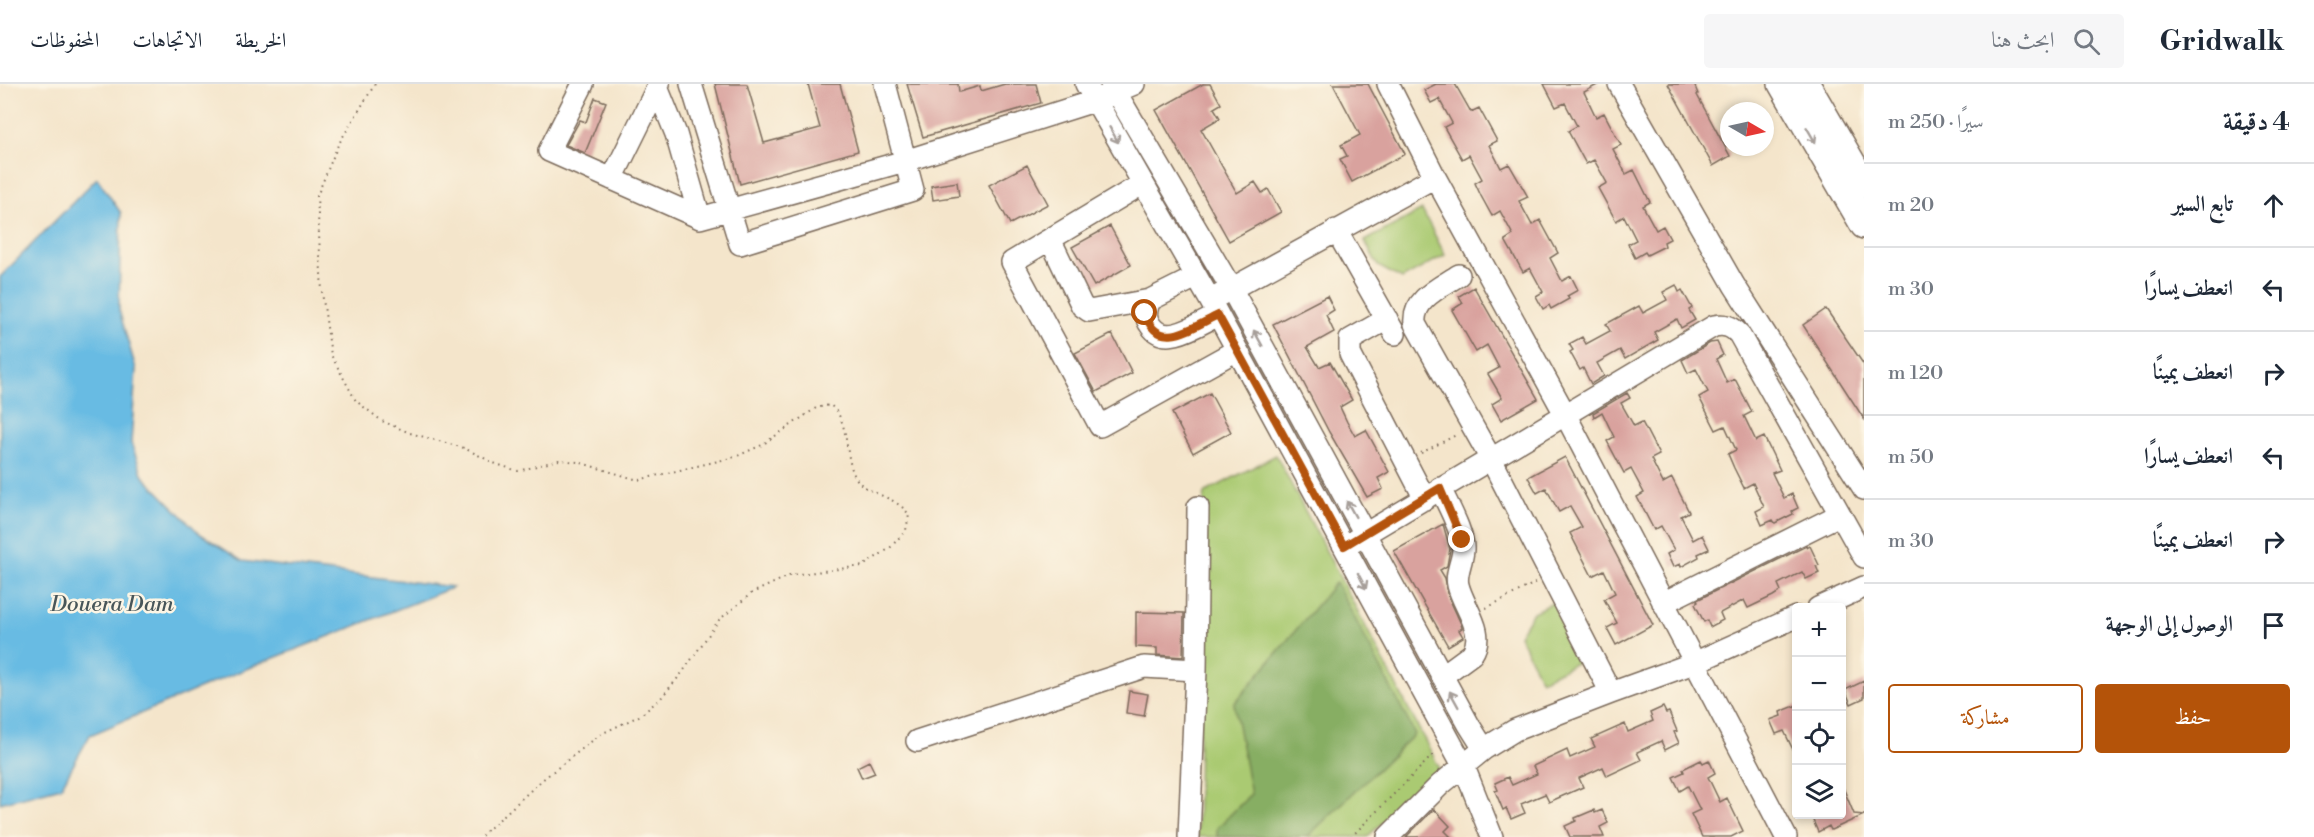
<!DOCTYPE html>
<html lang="ar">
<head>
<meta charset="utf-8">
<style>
  body { margin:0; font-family:"Libre Bodoni",Amiri,serif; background:#f6f6f7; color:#1f2937; direction:rtl }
  .controls { position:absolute; right:18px; bottom:18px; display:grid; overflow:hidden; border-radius:6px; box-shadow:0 3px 9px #0003 }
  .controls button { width:54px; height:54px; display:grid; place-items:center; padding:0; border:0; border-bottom:2px solid #e0e1e3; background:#fff; color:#1f2937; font:30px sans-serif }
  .compass { position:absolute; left:1720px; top:18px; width:54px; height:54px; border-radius:50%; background:#fff; box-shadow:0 3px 9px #0003; rotate:99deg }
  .stop { position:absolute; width:18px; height:18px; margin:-14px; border:4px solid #b45309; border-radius:50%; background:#fff }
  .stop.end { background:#b45309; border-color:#fff; box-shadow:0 2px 6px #0008 }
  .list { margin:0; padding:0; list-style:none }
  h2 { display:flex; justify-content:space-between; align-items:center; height:78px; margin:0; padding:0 24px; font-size:26px }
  h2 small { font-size:20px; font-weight:400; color:#747a83 }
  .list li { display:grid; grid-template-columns:39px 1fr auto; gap:18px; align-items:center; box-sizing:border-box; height:84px; padding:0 24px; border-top:2px solid #e0e1e3 }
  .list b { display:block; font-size:22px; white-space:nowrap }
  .list em { font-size:20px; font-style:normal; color:#747a83 }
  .actions { display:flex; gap:12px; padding:18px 24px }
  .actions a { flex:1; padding:14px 0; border:2px solid #b45309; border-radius:6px; text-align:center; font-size:21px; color:#b45309 }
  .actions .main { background:#b45309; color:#fff }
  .icon { flex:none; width:33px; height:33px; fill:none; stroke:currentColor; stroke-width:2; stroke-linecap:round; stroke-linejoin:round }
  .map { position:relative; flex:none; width:1864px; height:753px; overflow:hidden; direction:ltr }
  header { display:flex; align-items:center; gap:36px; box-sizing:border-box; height:84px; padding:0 30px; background:#fff; border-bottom:2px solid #e0e1e3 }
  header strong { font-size:28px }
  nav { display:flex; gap:33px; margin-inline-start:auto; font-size:21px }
  .search { width:420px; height:54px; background:#f6f6f7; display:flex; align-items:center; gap:15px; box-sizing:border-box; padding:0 21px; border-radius:6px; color:#747a83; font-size:22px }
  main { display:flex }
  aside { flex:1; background:#fff }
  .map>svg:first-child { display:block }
  .green { fill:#aaca72; stroke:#727a48; stroke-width:1.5 }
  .forest { fill:#87ae64; stroke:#616c41; stroke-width:1.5 }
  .water { fill:#67bbe3; stroke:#517280; stroke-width:1.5 }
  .building { fill:#d9a29e }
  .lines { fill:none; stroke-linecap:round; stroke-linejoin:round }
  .minor-casing { stroke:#7c6b5b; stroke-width:24 }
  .major-casing { stroke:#7c6b5b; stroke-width:30 }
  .path { stroke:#7c6b5b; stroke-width:2; stroke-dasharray:1.5 4.5; stroke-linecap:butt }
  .minor { stroke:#fff; stroke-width:21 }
  .major { stroke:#fff; stroke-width:27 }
  .oneway { stroke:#a79f9a }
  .route { stroke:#b45309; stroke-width:8 }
  .labels { text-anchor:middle; stroke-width:5; stroke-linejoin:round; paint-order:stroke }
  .water-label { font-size:22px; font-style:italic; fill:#485659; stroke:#fcf5e5 }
</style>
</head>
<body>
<header>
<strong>Gridwalk</strong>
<div class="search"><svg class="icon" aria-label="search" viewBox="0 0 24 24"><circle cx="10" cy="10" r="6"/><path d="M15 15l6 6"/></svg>ابحث هنا</div>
<nav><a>الخريطة</a><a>الاتجاهات</a><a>المحفوظات</a></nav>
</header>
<main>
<aside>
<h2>4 دقيقة<small>سيرًا · 250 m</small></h2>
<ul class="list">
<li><svg class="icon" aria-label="ahead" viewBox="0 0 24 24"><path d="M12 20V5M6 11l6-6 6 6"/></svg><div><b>تابع السير</b></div><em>20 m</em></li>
<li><svg class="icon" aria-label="left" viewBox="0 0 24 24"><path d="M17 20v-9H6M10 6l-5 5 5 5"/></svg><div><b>انعطف يسارًا</b></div><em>30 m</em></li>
<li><svg class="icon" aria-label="right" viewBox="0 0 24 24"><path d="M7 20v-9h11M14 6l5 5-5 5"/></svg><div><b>انعطف يمينًا</b></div><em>120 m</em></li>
<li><svg class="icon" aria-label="left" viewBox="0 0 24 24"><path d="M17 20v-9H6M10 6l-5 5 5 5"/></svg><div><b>انعطف يسارًا</b></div><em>50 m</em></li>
<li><svg class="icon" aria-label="right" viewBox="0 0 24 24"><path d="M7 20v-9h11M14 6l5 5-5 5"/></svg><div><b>انعطف يمينًا</b></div><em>30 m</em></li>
<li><svg class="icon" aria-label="arrive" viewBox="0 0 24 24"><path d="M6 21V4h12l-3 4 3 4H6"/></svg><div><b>الوصول إلى الوجهة</b></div></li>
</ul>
<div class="actions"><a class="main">حفظ</a><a>مشاركة</a></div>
</aside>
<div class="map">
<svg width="1864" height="753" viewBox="0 0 1864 753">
  <rect width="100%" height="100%" fill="#fcf5e5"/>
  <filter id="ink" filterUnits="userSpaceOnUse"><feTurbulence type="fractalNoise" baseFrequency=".0167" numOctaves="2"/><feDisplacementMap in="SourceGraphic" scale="12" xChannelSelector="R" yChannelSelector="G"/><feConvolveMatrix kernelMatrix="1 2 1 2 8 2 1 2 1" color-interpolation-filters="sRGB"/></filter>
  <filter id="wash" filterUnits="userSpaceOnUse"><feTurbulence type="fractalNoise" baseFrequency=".008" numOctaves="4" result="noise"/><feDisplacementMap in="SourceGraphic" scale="24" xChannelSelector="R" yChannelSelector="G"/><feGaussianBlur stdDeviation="1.35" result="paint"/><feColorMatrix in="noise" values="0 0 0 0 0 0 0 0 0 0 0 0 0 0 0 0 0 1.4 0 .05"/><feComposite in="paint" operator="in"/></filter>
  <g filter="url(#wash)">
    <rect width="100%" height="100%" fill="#f4e5cb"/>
    <path class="green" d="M1422 126 1445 171 1402 195 1378 182 1365 157Z
      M1276 371 1440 685 1367 753H1197L1204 409Z
      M1558 516 1587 574 1541 596 1519 551 1533 528Z"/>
    <path class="forest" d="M1336 498 1415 650 1307 753H1217V744L1251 710 1234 620Z"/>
    <path class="water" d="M97 94 121 129 119 226 136 285 131 359 143 392 199 449 242 477 454 503 236 589 90 651 61 703 0 719V193Z"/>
    <g id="blocks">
      <path class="building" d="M715 0H747L764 59 820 44 808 0H840L858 67 740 100Z
        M907 0H958L959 8 980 2 981 7 1005 0H1036L1041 19 923 53Z
        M1203 0H1210L1221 20 1214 24 1220 34 1201 45 1237 109 1255 98 1262 109 1268 105 1281 128 1229 157 1156 26Z
        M1333 0H1368L1405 70 1352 98 1340 75 1347 72 1341 61 1360 51Z
        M1436 0H1455L1471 28 1479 24 1497 57 1489 61 1501 84 1509 80 1528 113 1519 117 1532 141 1540 136 1558 169 1550 174 1562 197 1571 192 1578 206 1567 212 1569 215 1551 225 1549 221 1543 225 1536 212 1543 208 1530 184 1523 188 1505 156 1513 151 1500 127 1492 132 1481 112 1475 99 1482 95 1469 71 1462 75 1444 43 1452 39 1439 15 1431 19 1424 6Z
        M1544 0H1599L1584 8 1596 33 1604 29 1614 48 1621 61 1613 65 1626 90 1634 86 1650 118 1643 122 1656 146 1663 142 1670 155 1664 158 1665 162 1647 171 1645 168 1635 174 1628 160 1636 156 1624 132 1616 137 1598 104 1607 99 1594 76 1586 80 1568 47 1577 42 1565 19 1556 23Z
        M1668 0H1694L1698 10 1697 11 1730 72 1713 82Z
        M595 14 606 18 585 69 566 61 580 36 586 38Z
        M1027 81 1048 120 1010 140 989 101Z
        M957 98 959 112 933 116 931 102Z
        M1110 142 1131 181 1094 202 1072 163Z
        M1676 201 1679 208 1682 206 1692 224 1689 226 1695 236 1681 244 1677 235 1654 248 1658 256 1625 275 1620 266 1597 279 1604 292 1591 300 1583 284 1580 286 1570 268 1573 266 1569 260 1582 253 1586 260 1610 247 1606 240 1639 222 1643 229 1667 216 1663 208Z
        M1474 203 1538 315 1501 336 1492 320 1502 314 1488 290 1499 284 1487 261 1476 268 1452 226 1463 219 1459 212Z
        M1327 212 1334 226 1326 231 1334 248 1307 263 1319 283 1330 278 1352 316 1340 323 1347 338 1355 352 1366 346 1389 388 1378 394 1383 405 1367 413 1329 348 1273 240Z
        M1826 225 1864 281V335L1803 241Z
        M1112 250 1132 289 1096 308 1075 269Z
        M1717 258 1723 271 1716 275 1727 299 1735 295 1752 328 1744 332 1756 357 1764 353 1780 386 1772 389 1784 414 1792 410 1798 424 1792 427 1793 430 1775 439 1773 436 1762 441 1756 427 1764 423 1753 399 1744 404 1734 384 1728 370 1736 366 1725 342 1716 346 1699 313 1708 308 1696 285 1688 289 1682 276 1710 259Z
        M1210 309 1231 348 1193 369 1172 329Z
        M1627 309 1630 314 1621 319 1634 342 1642 338 1659 371 1651 375 1663 399 1672 394 1689 428 1681 432 1693 456 1702 451 1709 465 1698 470 1699 473 1681 483 1680 480 1673 483 1667 470 1674 466 1661 442 1654 446 1637 413 1644 409 1631 385 1624 389 1607 357 1614 353 1602 328 1594 333 1593 329Z
        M1565 373 1653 541 1616 561 1607 544 1617 539 1604 515 1615 509 1604 486 1592 492 1570 449 1582 443 1570 422 1559 428 1546 404 1537 409 1528 393Z
        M1443 440 1450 465 1447 482 1440 486 1445 494 1449 514 1461 540 1462 544 1459 546 1463 553 1448 562 1394 467Z
        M1806 462 1807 464 1810 462 1819 481 1816 482 1819 489 1806 495 1802 488 1778 500 1781 507 1773 512 1748 524 1744 516 1720 529 1723 536 1710 543 1707 536 1704 538 1695 520 1698 518 1697 516Z
        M1136 528 1184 529 1183 573 1157 571V564L1136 563Z
        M1864 597V614L1851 620 1845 606Z
        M1129 607 1148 610 1144 632 1126 629Z
        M1797 621V674L1784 647 1776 650 1770 636 1781 632 1780 628Z
        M1663 623 1666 629 1669 628 1677 647 1674 648 1679 659 1665 666 1661 657 1637 668 1641 676 1607 692 1603 683 1579 694 1583 703 1549 718 1545 710 1521 720 1525 729 1511 735 1506 724 1503 726 1495 707 1498 706 1495 699 1508 693 1512 701 1537 690 1533 682 1567 666 1570 674 1595 663 1591 655 1625 640 1628 648 1653 637 1650 629Z
        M1701 676 1703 679 1709 676 1715 689 1708 693 1720 718 1727 714 1743 747 1731 753H1702L1691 730 1700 726 1688 702 1680 707 1673 693 1684 688 1683 685Z
        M869 677 875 689 862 694 857 683Z
        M1842 701 1854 730 1864 731 1831 746 1829 742 1818 748 1812 734 1819 730H1842Z
        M1434 725 1450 742 1445 747 1451 753H1406Z
        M1594 726 1595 729 1602 726 1608 739 1600 743 1604 753H1570L1565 742 1576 737 1575 734Z"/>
    </g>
  </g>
  <g filter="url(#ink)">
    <use href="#blocks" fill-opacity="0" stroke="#7c6b5b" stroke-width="1.5"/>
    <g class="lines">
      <g class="minor-casing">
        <path id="minor" d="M583 0 549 67 700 134 905 77 1094 17 1134 0
          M691 0 740 160 913 106 885 0
          M1086 0 1210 216 1464 683 1492 753
          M1111 0 1231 204 1469 641 1484 665
          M1388 0 1435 93 1565 330 1786 753
          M1619 0 1734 201 1864 405
          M657 3 676 50 700 134
          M612 95 659 0
          M1142 100 1012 178 1100 342 1237 266
          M1336 146 1395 250
          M1050 155 1082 222 1089 227 1150 216
          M1459 191C1441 203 1412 215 1415 240L1491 375 1611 609
          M1196 193 1150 216C1146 226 1144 233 1151 242 1166 264 1200 239 1218 231
          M1220 211 1435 93
          M1387 235 1350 256V270L1425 415
          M1440 404C1447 420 1464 449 1463 465 1463 477 1455 489 1458 501 1463 523 1487 548 1472 570L1442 592
          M1355 456 1714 242C1725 240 1731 242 1739 250L1864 473
          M1663 519 1839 431
          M1818 524 1864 503
          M917 657 1144 583 1196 586
          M1189 753 1196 586 1198 423
          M1388 753 1440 701 1484 665 1515 646 1611 609 1694 579 1796 533"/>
      </g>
      <g class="major-casing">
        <path id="major" d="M1782 0 1864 141
          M1806 0 1864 100"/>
      </g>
      <path class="path" d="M375 0 338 61 317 112 322 208 331 271 356 317 382 337 410 349 464 364 496 380 518 387 559 376 578 378 638 396 735 373 762 361 816 324 830 321C851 336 843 373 856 394 866 411 896 411 909 431L906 446 890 464 863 482 791 491 752 509 719 536 682 589 661 614 641 631 601 650 542 696 480 753
        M1421 369 1456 351
        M1486 524 1535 499
        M1351 753 1432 672H1437"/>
      <use href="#minor" class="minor"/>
      <use href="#major" class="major"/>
    </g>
    <defs><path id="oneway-shaft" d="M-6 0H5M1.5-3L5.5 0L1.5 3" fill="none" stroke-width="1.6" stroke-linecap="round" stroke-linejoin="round" transform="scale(1.5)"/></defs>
    <g class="oneway">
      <use href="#oneway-shaft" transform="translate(1114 51) rotate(60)"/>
      <use href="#oneway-shaft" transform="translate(1811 51) rotate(60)"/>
      <use href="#oneway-shaft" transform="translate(1258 254) rotate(-119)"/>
      <use href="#oneway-shaft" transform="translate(1351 425) rotate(-119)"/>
      <use href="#oneway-shaft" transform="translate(1362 497) rotate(62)"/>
      <use href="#oneway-shaft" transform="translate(1454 615) rotate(-119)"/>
    </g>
  </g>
  <g class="lines" filter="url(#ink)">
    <path class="route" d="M1145 229C1157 270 1193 243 1218 231L1344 462 1440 404 1462 456"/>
  </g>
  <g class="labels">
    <g class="water-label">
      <text x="112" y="527">Douera Dam</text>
    </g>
  </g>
</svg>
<div class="controls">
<button>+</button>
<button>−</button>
<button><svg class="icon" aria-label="locate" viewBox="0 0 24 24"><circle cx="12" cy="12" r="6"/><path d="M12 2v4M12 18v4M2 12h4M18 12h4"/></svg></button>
<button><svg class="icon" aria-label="layers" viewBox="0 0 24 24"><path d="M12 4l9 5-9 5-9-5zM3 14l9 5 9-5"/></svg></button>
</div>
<svg class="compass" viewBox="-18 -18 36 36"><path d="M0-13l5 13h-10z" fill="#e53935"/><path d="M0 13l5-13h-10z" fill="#747a83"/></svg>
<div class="stop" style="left:1145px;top:229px"></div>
<div class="stop end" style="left:1462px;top:456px"></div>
</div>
</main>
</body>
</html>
